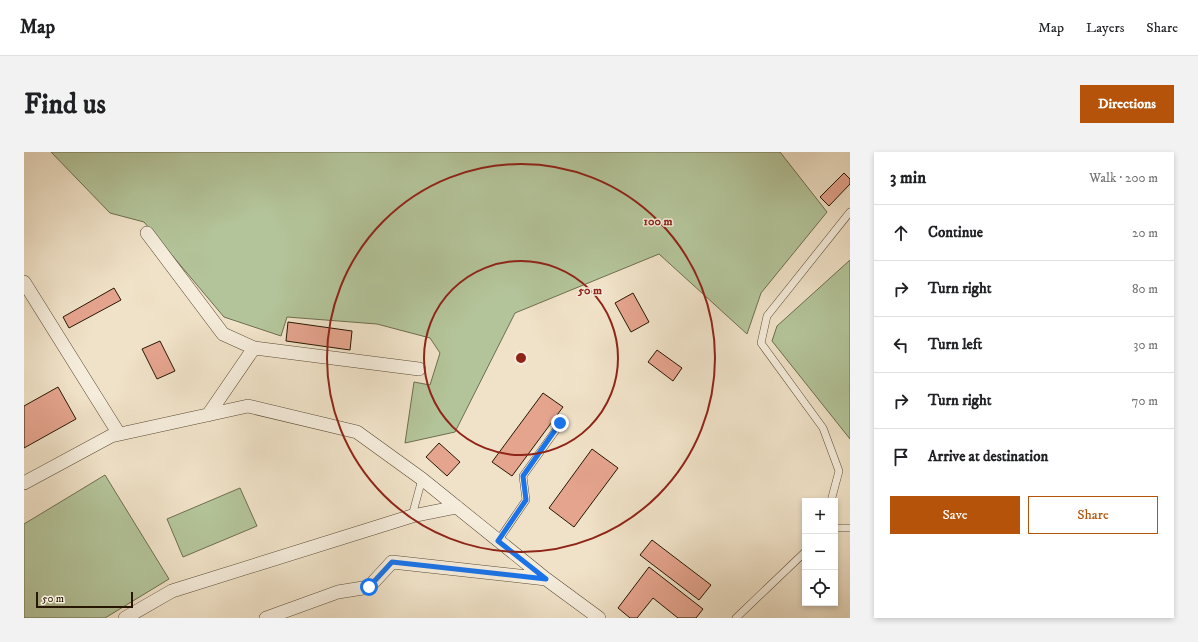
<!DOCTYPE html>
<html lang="en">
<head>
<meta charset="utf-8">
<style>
  body { margin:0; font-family:"IM FELL DW Pica",serif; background:#f2f2f2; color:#202124 }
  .controls { position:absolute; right:12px; bottom:12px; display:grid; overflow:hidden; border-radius:0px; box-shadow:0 2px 6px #0003 }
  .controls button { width:36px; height:36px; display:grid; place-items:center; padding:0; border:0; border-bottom:1px solid #e0e0e0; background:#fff; color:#202124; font:20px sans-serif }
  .scale { position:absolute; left:12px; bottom:10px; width:97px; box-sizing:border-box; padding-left:4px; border:2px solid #271702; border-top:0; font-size:11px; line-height:14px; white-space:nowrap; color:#271702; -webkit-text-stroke:3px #f5ecdb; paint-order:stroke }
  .stop { position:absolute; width:12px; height:12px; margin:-9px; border:3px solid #1a73e8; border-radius:50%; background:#fff }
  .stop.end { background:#1a73e8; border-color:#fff; box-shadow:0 1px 4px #0008 }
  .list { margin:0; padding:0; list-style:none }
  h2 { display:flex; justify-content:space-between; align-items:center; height:52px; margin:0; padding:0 16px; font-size:17px }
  h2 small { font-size:13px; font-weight:400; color:#757577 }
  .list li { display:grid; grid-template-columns:26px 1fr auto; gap:12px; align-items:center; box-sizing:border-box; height:56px; padding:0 16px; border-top:1px solid #e0e0e0 }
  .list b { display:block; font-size:15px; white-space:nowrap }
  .list em { font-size:13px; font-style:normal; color:#757577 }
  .actions { display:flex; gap:8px; padding:12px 16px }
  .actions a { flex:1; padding:9px 0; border:1px solid #b45309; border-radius:0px; text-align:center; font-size:14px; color:#b45309 }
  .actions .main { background:#b45309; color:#fff }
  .icon { flex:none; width:22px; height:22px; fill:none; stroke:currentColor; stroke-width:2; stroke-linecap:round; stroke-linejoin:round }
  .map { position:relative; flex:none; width:826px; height:466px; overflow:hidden; border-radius:0px }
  header { display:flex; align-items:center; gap:24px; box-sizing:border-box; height:56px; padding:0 20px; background:#fff; border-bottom:1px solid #e0e0e0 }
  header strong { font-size:19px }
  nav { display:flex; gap:22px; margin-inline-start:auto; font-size:14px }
  .intro { display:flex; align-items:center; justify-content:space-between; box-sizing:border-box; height:96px; padding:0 24px }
  h1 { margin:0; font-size:28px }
  .button { padding:10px 18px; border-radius:0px; background:#b45309; color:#fff; font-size:14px; font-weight:700 }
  main { display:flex; gap:24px; padding:0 24px }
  aside { flex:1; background:#fff; border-radius:0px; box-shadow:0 2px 6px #0003 }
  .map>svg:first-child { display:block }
  .green { fill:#b4c49a; stroke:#6e6e4e }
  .building { fill:#e5a48e; stroke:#271702 }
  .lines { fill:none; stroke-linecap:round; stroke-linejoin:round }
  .lane-casing { stroke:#594a34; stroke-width:8 }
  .street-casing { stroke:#594a34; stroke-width:14 }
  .lane { stroke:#f5ecdb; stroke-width:7 }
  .street { stroke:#f5ecdb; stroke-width:13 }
  .route { stroke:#1a73e8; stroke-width:5 }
  .ring { fill:none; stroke:#8f2418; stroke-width:2 }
  .centre { fill:#8f2418; stroke:#f5ecdb; stroke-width:2 }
  .ring-label { font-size:12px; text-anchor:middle; font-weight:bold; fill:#8f2418; stroke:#f5ecdb; stroke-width:3; stroke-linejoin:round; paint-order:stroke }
</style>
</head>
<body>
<header>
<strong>Map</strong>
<nav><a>Map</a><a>Layers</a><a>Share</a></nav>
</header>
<div class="intro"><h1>Find us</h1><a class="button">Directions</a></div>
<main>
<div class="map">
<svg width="826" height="466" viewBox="0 0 826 466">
  <rect width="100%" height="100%" fill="#f0e2c8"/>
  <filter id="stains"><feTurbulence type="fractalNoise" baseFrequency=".005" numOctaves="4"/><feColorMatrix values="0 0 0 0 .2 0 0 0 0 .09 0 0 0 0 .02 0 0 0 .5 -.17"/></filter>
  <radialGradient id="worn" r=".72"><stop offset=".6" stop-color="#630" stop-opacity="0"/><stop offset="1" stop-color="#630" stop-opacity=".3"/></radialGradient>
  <path class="green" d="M27 0H756L803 60 737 141 723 182 635 102 491 161 431 280 381 291 390 230 406 233 416 201 406 186 353 172 263 165 257 184 200 165 120 70 86 61Z
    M826 108V287L748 189 753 174Z
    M81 323 145 427 81 466H0V372Z
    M216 336 233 374 159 405 143 367Z"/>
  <path class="building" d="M820 21 826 27V32L805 54 796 45Z
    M90 136 97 148 45 176 39 165Z
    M609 141 625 170 607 180 591 151Z
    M264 170 328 179 326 198 262 189Z
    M136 189 151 219 133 227 118 197Z
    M633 198 658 216 649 229 624 210Z
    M34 235 52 267 0 296V254Z
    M519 241 539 255 488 324 468 310Z
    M415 291 436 310 423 324 402 305Z
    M568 297 594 316 550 375 525 356Z
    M628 388 687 433 675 448 616 403Z
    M625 415 679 457 672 466H654L629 446 613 466H606L594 456Z"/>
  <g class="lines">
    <g class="lane-casing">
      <path id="lane" d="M807 349 815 319 799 276 737 191 743 164 826 60
        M388 364 398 327
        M811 376H826
        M474 389 502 348 499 324 537 271
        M712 466 781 400"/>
    </g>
    <g class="street-casing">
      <path id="street" d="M123 81 199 182 230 196 395 217
        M0 130 95 282
        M184 263 230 196
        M0 331 87 284 224 254 333 280 398 327 522 427 575 466
        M101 466 148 439 388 364 433 355
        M242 466 314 440 345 435 368 410 522 427"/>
    </g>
    <use href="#lane" class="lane"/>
    <use href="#street" class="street"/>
  </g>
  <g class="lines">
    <path class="route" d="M345 435 368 410 522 427 474 389 502 348 499 324 536 271"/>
  </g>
  <g class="ring">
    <circle cx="497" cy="206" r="97"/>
    <circle cx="497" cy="206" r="194"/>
  </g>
  <circle cx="497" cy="206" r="6" class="centre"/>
  <g class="ring-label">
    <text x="634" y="73">100 m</text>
    <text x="566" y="142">50 m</text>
  </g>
  <rect width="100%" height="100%" filter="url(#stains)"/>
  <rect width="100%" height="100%" fill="url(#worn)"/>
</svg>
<div class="controls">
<button>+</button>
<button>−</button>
<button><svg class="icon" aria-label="locate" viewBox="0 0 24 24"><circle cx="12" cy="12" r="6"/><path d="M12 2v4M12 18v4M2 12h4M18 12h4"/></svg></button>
</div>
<div class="scale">50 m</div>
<div class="stop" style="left:345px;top:435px"></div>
<div class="stop end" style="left:536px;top:271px"></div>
</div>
<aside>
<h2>3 min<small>Walk · 200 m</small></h2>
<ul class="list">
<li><svg class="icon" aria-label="ahead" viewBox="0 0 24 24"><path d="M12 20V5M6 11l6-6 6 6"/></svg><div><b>Continue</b></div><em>20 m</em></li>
<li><svg class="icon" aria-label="right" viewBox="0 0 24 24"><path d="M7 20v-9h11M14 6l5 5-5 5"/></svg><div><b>Turn right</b></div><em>80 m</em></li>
<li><svg class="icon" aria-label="left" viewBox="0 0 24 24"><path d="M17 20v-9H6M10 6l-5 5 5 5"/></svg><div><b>Turn left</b></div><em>30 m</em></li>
<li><svg class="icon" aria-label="right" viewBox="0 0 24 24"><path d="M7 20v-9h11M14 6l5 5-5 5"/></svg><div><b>Turn right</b></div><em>70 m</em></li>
<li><svg class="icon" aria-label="arrive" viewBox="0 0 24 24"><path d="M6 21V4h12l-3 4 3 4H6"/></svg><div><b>Arrive at destination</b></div></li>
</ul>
<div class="actions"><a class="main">Save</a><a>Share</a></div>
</aside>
</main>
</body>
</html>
